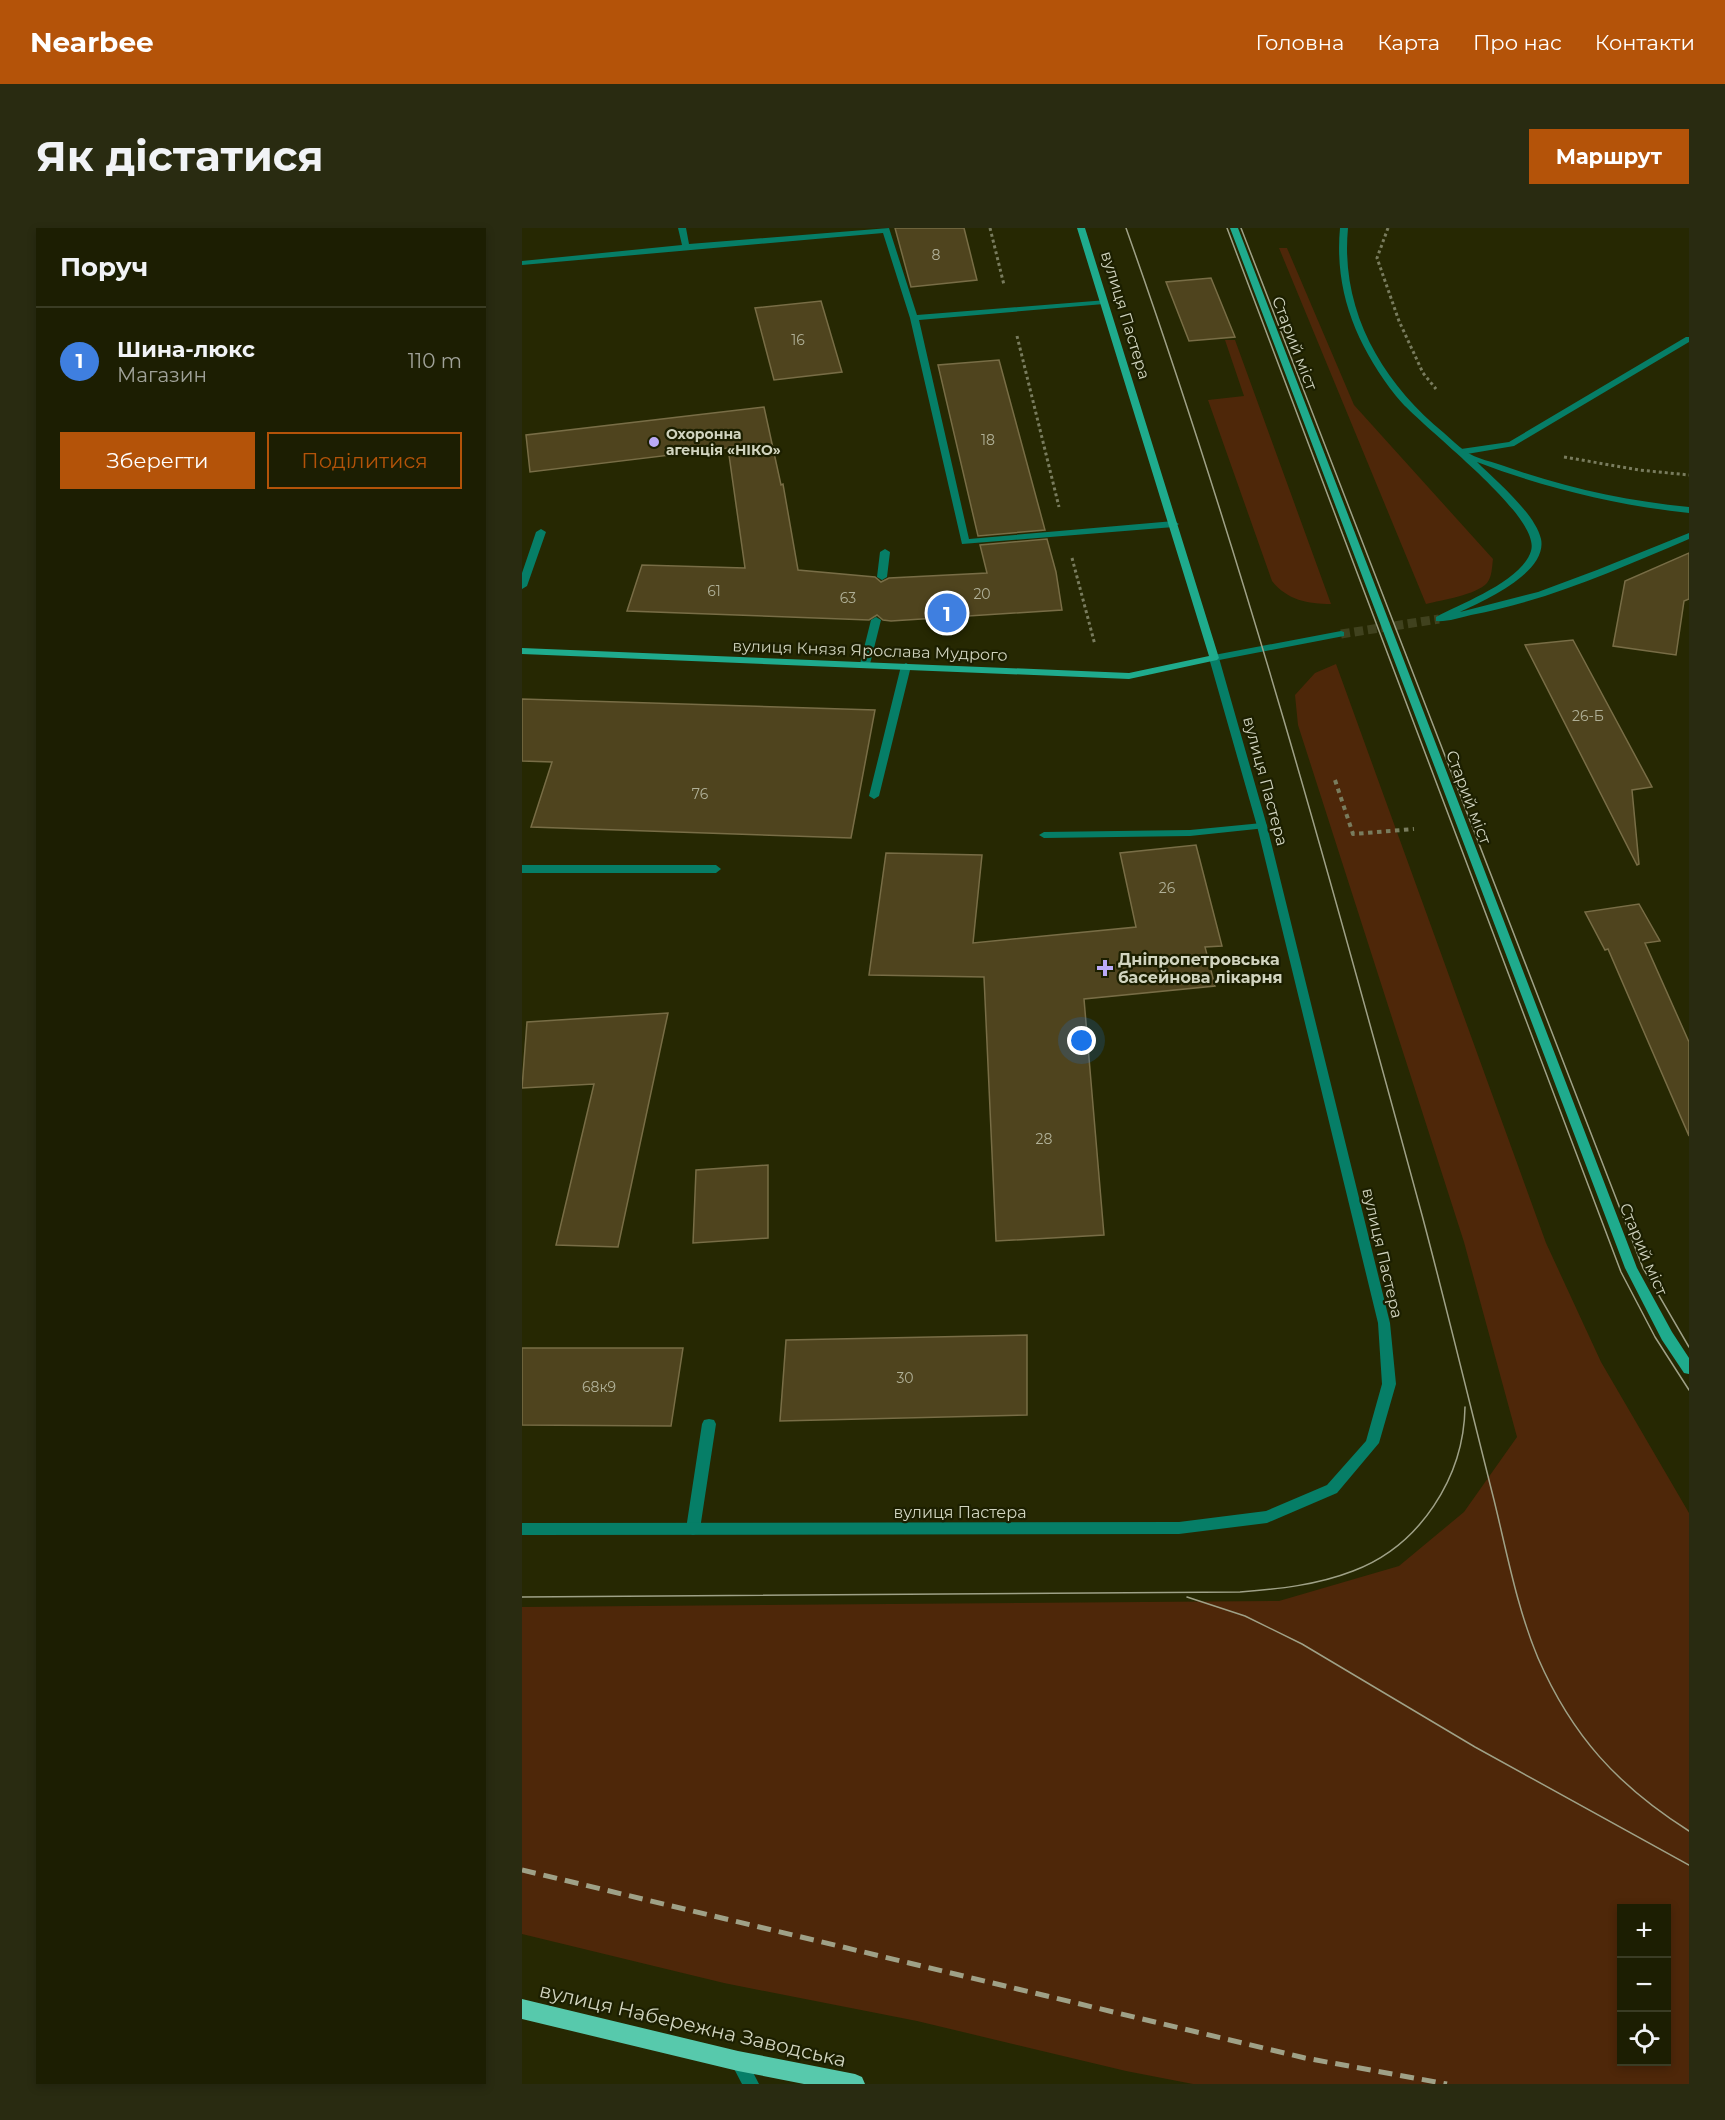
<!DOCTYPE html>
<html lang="uk">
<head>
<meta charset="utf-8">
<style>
  body { margin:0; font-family:Montserrat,sans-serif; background:#292b11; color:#f1f3f6 }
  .controls { position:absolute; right:18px; bottom:18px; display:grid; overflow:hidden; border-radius:0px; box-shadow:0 3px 9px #0003 }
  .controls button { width:54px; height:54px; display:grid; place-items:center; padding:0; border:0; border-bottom:2px solid #3a3c24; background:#1c1e02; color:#f1f3f6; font:30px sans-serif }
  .you { position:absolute; left:560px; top:813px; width:21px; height:21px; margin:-15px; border:4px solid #fff; border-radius:50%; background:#1a73e8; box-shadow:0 0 0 9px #1a73e833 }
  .badge { display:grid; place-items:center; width:39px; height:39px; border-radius:50%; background:#b45309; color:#fff; font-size:20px; font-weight:700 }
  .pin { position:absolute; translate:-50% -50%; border:3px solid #fff; box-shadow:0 2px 6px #0006 }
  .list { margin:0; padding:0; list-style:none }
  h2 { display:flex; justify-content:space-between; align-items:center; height:78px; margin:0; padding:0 24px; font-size:26px }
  h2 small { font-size:20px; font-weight:400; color:#a0a299 }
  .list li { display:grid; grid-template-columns:39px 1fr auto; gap:18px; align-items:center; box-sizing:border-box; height:108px; padding:0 24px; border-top:2px solid #3a3c24 }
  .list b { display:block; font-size:22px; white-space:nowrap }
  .list p { margin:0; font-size:20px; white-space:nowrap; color:#a0a299 }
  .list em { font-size:20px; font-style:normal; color:#a0a299 }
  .actions { display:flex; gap:12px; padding:18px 24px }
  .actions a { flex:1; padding:14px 0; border:2px solid #b45309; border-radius:0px; text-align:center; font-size:21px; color:#b45309 }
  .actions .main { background:#b45309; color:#fff }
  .icon { flex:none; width:33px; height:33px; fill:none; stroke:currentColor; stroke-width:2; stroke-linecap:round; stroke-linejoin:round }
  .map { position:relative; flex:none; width:1167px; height:1856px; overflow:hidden; border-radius:0px }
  header { display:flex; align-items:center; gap:36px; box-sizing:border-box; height:84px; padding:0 30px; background:#b45309; color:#fff }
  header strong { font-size:28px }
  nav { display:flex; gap:33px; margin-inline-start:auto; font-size:21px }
  .intro { display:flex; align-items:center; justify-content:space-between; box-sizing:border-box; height:144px; padding:0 36px }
  h1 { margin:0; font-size:42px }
  .button { padding:15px 27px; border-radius:0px; background:#b45309; color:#fff; font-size:21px; font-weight:700 }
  main { display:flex; gap:36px; padding:0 36px }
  aside { flex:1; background:#1c1e02; border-radius:0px; box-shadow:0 3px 9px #0003 }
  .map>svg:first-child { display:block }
  .green { fill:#4e2709; fill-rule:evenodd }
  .building { fill:#4f441e; stroke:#786d46; stroke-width:1.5 }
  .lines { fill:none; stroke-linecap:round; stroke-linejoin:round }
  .tertiary-tunnel { stroke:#40421e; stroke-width:9; stroke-dasharray:9 4.5; stroke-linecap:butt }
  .path-far1 { stroke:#797c5e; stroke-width:3; stroke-dasharray:3 3; stroke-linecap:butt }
  .path { stroke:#797c5e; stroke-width:4; stroke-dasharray:4.5 4.5; stroke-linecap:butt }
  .service { fill:#067e67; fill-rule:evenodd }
  .minor { fill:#067e67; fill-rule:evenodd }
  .tertiary { fill:#067e67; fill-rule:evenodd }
  .secondary { fill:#1fab8d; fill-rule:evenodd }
  .primary { fill:#57c9ac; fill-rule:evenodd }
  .tram { stroke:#9fa187; stroke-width:1.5 }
  .rail { stroke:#9fa187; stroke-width:5; stroke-dasharray:14 8; stroke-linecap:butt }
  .poi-dot { fill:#baaaf6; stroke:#1c1f00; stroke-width:2 }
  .labels { text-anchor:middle; stroke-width:4.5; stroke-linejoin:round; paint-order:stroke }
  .number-label { font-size:14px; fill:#b0b097 }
  .far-poi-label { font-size:14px; font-weight:bold; fill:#d1d4bf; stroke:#1c1f00; text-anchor:start }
  .street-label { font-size:16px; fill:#d1d4bf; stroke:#1c1f00 }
  .poi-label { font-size:16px; font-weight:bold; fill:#d1d4bf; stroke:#1c1f00; text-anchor:start }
  .near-street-label { font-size:20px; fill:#d1d4bf; stroke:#1c1f00 }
</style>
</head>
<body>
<header>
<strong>Nearbee</strong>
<nav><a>Головна</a><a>Карта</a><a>Про нас</a><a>Контакти</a></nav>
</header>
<div class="intro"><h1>Як дістатися</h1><a class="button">Маршрут</a></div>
<main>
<aside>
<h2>Поруч<small></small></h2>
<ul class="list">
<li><span class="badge" style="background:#3f7fe0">1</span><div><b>Шина-люкс</b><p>Магазин</p></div><em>110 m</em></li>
</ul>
<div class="actions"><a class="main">Зберегти</a><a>Поділитися</a></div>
</aside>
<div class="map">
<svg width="1167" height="1856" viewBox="0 0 1167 1856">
  <rect width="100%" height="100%" fill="#262802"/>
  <path class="green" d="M757 20H765L832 177 971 331C970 339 970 349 965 355 954 367 920 372 904 376Z
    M703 112H713L809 376C786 376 765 372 750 353L686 172 722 168Z
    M814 436 1024 1015 1079 1134 1167 1285V1856H671L604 1843 395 1793 202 1755 0 1706V1379L757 1373 877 1338 942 1284 995 1209 942 1014 776 497 773 467 793 445ZM1100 1680H1144V1834H1100Z"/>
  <path class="building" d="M373 0H442L455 52 389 59Z
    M689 50 713 109 667 113 644 54Z
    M299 73 320 144 252 152 233 80Z
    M477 132 523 302 456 308 416 137Z
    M242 179 259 257 261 256 276 342 353 349 359 354 367 350 465 345 458 317 525 311 534 344 540 382 369 393 361 392 355 387 347 392 105 383 120 337 223 340 206 220 8 244 4 207Z
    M1167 325V371L1162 373 1154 427 1091 418 1103 353Z
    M1051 412 1130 559 1110 562 1117 636 1115 637 1003 417Z
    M0 471 353 482 329 610 9 599 30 534 0 533Z
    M674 617 700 718 683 719 693 758 562 771 582 1007 474 1013 462 749 347 747 364 625 460 627 451 715 614 699 598 625Z
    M1117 676 1138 713 1123 715 1167 814V908L1086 721 1083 722 1063 684Z
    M146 785 96 1019 34 1017 72 856 0 860 5 794Z
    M246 937V1010L171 1015 174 942Z
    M505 1107V1187L258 1193 264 1112Z
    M0 1120H161L149 1198 0 1197Z"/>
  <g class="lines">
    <path class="tertiary-tunnel" d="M819 406 917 391"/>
    <path class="path-far1" d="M468 0 482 57
      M866 0 855 30 877 93 901 145 914 161
      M495 108 537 279
      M1042 229 1117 242 1167 247
      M550 330 573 417"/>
    <path class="path" d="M813 552 831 606 892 601"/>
    <path class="service" d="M156 0H164L167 16 367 0 395 87 585 72V76H582L397 92 447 311 652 293 657 296 652 299 440 316 388 90 361 5 0 37V33L160 17Z
      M1164 109H1167V114L992 218 939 227 935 224 939 221 987 214Z
      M19 301 24 304 5 358 0 361V345L14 304Z
      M363 321 368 324 365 349 360 352 355 349 358 324Z
      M354 389 359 392 348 436 346 438H340L338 436 349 392Z
      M384 435 389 438 357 568 352 571 347 568 379 438Z
      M740 595 744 596 745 598 744 600 668 608 522 610 517 607 522 604 668 602Z
      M0 637H194L199 641 194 645H0Z
      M187 1191 192 1192 194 1196 178 1301 176 1305 171 1307 166 1305 164 1301 180 1196 182 1192Z
      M216 1825 222 1827 237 1856H220L208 1833 210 1827Z"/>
    <path class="minor" d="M692 427 697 430 745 598 868 1095 874 1156 857 1215 815 1265 745 1295 657 1306 0 1307V1295L657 1294 744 1283 805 1257 844 1213 860 1156 856 1095 735 598 687 430Z"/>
    <path class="tertiary" d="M818 0H826C818 83 860 154 922 205 929 211 936 218 943 223 954 231 972 234 985 239 1045 260 1105 273 1167 279V285C1094 277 1023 260 955 234 973 252 1013 285 1019 311 1026 345 961 373 938 384L1016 364 1075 342 1167 305V311C1096 341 1025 373 949 387 938 390 924 394 914 393V389C940 375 1000 353 1009 323 1020 287 897 198 874 168 835 118 812 64 818 0Z
      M819 403 822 404V408L692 433 687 430 692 427Z"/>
    <path class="secondary" d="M555 0H563L697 430 695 432 607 451 0 426V420L607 445 687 428Z
      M708 0H716L1115 1040 1150 1104 1167 1130V1146L1162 1145 1140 1112 1103 1040Z"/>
    <path class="primary" d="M0 1771 216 1823 333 1846 340 1849 343 1856H282L216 1843 0 1791Z"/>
    <path class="tram" d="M604 0C719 324 810 655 900 987 925 1081 948 1177 972 1272 985 1325 995 1380 1016 1430 1050 1508 1096 1558 1167 1603
      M705 0 1099 1044 1133 1109 1167 1162
      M719 0 1121 1040 1167 1119
      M0 1369 718 1364C757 1361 795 1357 831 1343 898 1318 942 1249 943 1179
      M665 1369 723 1388 780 1416 953 1519 1167 1637"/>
    <path class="rail" d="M0 1642 783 1830 925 1856"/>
  </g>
  <g class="poi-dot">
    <circle cx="132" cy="214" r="6"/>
    <path d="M580 731h6v6h6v6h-6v6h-6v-6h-6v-6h6z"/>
  </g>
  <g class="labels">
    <g class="number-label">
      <text x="414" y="32">8</text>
      <text x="276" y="117">16</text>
      <text x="466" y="217">18</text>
      <text x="192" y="368">61</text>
      <text x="460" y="371">20</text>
      <text x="326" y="375">63</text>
      <text x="1066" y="493">26-Б</text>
      <text x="178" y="571">76</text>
      <text x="645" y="665">26</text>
      <text x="522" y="916">28</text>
      <text x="383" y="1155">30</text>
      <text x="77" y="1164">68к9</text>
    </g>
    <g class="far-poi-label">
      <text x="144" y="211">Охоронна<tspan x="144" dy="16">агенція «НІКО»</tspan></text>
    </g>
    <g class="street-label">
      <text transform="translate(604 87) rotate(73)" y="6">вулиця Пастера</text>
      <text transform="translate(773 115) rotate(69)" y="6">Старий міст</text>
      <text transform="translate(348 422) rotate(2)" y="6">вулиця Князя Ярослава Мудрого</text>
      <text transform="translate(744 553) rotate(75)" y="6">вулиця Пастера</text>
      <text transform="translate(947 569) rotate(69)" y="6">Старий міст</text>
      <text transform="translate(1122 1021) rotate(67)" y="6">Старий міст</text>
      <text transform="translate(861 1025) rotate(77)" y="6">вулиця Пастера</text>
      <text x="438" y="1290">вулиця Пастера</text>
    </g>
    <g class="poi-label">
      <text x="596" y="737">Дніпропетровська<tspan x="596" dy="18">басейнова лікарня</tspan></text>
    </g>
    <g class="near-street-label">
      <text transform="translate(171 1797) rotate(13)" y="7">вулиця Набережна Заводська</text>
    </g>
  </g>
</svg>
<div class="controls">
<button>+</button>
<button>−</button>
<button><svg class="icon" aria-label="locate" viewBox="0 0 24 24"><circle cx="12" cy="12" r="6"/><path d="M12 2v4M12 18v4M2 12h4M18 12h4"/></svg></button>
</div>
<div class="you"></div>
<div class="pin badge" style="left:425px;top:385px;background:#3f7fe0">1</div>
</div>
</main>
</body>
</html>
